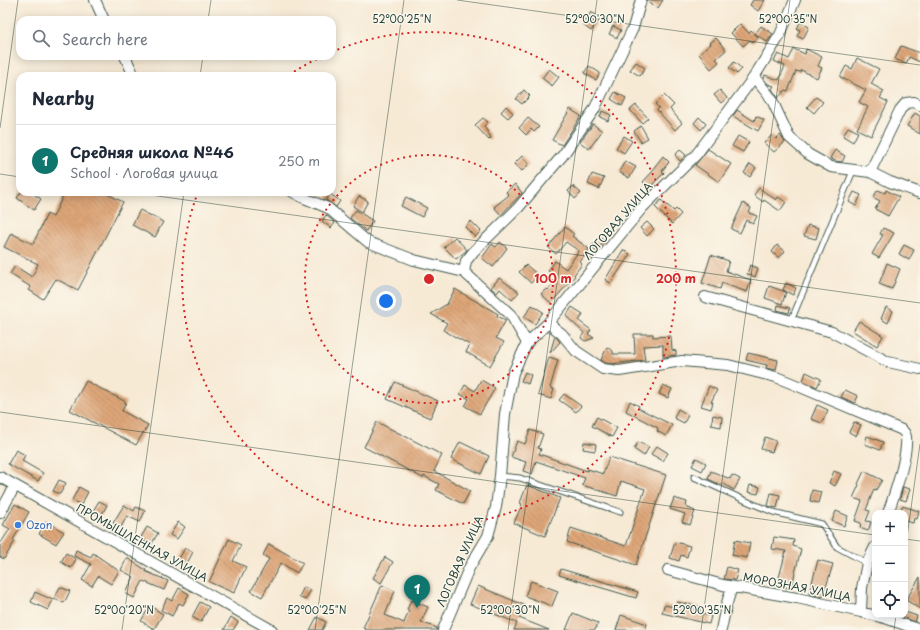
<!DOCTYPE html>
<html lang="en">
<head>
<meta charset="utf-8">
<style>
  body { margin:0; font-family:"Playpen Sans",sans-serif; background:#f6f6f7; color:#1f2937 }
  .controls { position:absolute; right:12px; bottom:12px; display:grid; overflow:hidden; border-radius:8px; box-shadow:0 2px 10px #0003 }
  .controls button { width:36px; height:36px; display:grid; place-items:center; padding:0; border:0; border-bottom:1px solid #e0e1e3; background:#fff; color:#1f2937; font:20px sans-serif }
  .you { position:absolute; left:386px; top:301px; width:14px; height:14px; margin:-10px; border:3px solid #fff; border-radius:50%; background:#1a73e8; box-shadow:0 0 0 6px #1a73e833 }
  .badge { display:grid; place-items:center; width:26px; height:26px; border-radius:50%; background:#0f766e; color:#fff; font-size:13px; font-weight:700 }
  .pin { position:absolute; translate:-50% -33px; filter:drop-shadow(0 1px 2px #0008) }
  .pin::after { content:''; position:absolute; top:21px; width:14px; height:12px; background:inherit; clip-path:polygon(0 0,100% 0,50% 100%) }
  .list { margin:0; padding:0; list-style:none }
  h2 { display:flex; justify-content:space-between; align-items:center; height:52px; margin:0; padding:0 16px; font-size:17px }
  h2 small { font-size:13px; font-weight:400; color:#747a83 }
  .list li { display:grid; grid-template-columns:26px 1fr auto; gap:12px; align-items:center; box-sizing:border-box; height:72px; padding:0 16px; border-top:1px solid #e0e1e3 }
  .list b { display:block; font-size:15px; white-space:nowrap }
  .list p { margin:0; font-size:13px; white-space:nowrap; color:#747a83 }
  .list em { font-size:13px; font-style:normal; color:#747a83 }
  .icon { flex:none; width:22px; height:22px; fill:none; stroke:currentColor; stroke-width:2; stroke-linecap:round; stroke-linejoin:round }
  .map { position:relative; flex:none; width:920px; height:630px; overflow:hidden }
  .search { position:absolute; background:#fff; box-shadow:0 2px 10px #0003; left:16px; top:16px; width:320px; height:44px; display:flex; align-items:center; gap:10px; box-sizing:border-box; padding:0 14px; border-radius:12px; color:#747a83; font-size:15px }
  .panel { position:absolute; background:#fff; box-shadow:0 2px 10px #0003; left:16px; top:72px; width:320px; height:124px; border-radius:12px }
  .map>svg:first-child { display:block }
  .building { fill:url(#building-back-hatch) }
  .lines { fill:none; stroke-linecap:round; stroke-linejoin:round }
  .lane-casing { stroke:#3f574c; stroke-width:7 }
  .street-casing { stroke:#3f574c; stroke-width:12 }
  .lane { stroke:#fff; stroke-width:5 }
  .street { stroke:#fff; stroke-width:10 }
  .ticks { fill:none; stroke:#1f3d34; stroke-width:1; stroke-opacity:0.45 }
  .ring { fill:none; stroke:#d62828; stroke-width:2; stroke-dasharray:2 4 }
  .shop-dot { fill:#3f7fe0; stroke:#fbf7ec; stroke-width:1.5 }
  .labels { text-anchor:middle; stroke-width:3; stroke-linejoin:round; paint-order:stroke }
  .street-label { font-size:11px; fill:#1f3d34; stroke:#fbf7ec }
  .shop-label { font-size:11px; fill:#366cbe; stroke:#fbf7ec; text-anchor:start }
  .ticks-label { font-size:10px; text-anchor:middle; fill:#1f3d34; stroke:#fbf7ec; stroke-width:3; stroke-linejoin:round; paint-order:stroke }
  .centre { fill:#d62828; stroke:#fbf7ec; stroke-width:2 }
  .ring-label { font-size:12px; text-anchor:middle; font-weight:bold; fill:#d62828; stroke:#fbf7ec; stroke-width:3; stroke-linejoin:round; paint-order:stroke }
</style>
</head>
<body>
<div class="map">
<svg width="920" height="630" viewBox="0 0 920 630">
  <defs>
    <pattern id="building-back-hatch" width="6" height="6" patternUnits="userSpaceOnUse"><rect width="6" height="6" fill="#dea678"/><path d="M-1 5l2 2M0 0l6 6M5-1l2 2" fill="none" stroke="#b38863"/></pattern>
  </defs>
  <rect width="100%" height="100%" fill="#fbf7ec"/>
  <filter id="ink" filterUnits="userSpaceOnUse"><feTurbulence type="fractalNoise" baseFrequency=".025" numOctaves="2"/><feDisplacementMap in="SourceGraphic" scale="8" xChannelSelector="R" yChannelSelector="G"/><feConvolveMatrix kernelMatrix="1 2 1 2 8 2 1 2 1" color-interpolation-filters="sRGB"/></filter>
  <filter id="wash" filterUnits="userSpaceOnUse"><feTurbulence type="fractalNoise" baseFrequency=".012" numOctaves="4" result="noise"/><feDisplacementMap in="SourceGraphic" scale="16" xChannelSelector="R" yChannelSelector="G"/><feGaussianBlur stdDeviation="0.9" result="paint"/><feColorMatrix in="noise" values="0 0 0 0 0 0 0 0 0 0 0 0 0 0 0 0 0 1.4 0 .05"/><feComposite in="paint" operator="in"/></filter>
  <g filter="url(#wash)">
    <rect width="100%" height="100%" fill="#f7ead5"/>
    <g id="blocks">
      <path class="building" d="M647 0H663L658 8 647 2Z
        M753 0H765L758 11 750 5Z
        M591 12 600 18 591 31 583 25Z
        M800 22 809 27 803 39 797 36 800 30 797 29Z
        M740 24 749 33 751 30 758 37 753 43 750 40 743 46 731 33Z
        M613 26 621 30 617 38 609 34Z
        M761 26 773 34 767 42 755 34Z
        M716 38 726 50 716 59 719 62 711 69 699 54 711 44 710 43Z
        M901 46 920 53V62L909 57 906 64 895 59Z
        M794 49 805 54 806 49 822 57 818 66 822 68 817 78 801 70 800 72 796 71 788 91 785 90 778 98 772 89 774 86 768 84 764 79 765 75 779 80 785 66 774 61 778 54 789 59Z
        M857 58 879 69 871 84 884 91 880 98 888 102 871 136 857 129 868 107 859 102 866 90 840 77 846 66 852 69Z
        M636 62 645 68 640 76 630 70Z
        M734 62 742 69 737 74 729 68Z
        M589 66 600 73 596 80 584 73Z
        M549 69 559 77 552 86 542 78Z
        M524 90 530 96 522 104 516 99Z
        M720 90 727 98 721 103 714 95Z
        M615 92 626 98 622 106 611 99Z
        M664 95 674 105 670 109 682 123 675 130 657 110 659 108 655 104Z
        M816 97 823 102 814 113 807 107Z
        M636 105 648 118 642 123 630 110Z
        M506 106 513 113 508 118 501 112Z
        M570 109 581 116 562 145 552 140Z
        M737 110 754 121 756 116 764 120 758 131 733 116Z
        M602 111 611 115 608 121 600 117Z
        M915 113 920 116V134L907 126Z
        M699 117 706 124 701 130 694 123Z
        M483 118 488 122 484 126 491 138 489 140 475 125Z
        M528 118 539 127 534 132 531 129 526 135 519 128Z
        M593 124 602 131 589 149 580 142Z
        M641 126 648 138 641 142 634 131Z
        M848 127 858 132 853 142 843 136Z
        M772 135 776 139 780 135 785 142 774 152 764 143Z
        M624 136 632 141 624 153 616 148Z
        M738 136 749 142 743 152 732 146Z
        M708 149 731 164 719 182 695 165Z
        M680 150 686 155 680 161 675 155Z
        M835 150 845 156 842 162 835 161 830 158Z
        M522 156 529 164 522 171 514 164Z
        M663 156 669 162 662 171 664 173 649 188 643 182 653 171 652 170Z
        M625 161 636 167 629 178 619 172Z
        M750 164 756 168 750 177 744 173Z
        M592 174 604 178 599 189 588 184Z
        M515 184 522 193 501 215 494 207 509 195 506 192Z
        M573 186 581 193 575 199 568 191Z
        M759 188 776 200 778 197 786 202 780 211 764 200 763 202 754 195Z
        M878 190 885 193 886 190 899 197 888 216 875 209 880 201 873 197Z
        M21 192H31L41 199 34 210 17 198Z
        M65 192H104L123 202 78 290 56 279 43 299 29 290 31 287 10 274 15 266 32 277 38 264 4 247 11 233 33 244 47 214 53 217Z
        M854 192 861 195 856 206 849 202Z
        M330 194 340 201 336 207 326 200Z
        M359 196 368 201 362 212 353 206Z
        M406 197 427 208 422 217 401 206Z
        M661 200 674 211 676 209 681 214 672 224 655 207Z
        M743 203 751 208 749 213 757 216 753 224 746 220 740 233 731 229Z
        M140 210 163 222 155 237 132 225Z
        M356 210 373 221 366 231 350 218Z
        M326 215 335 223 331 228 322 221Z
        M471 221 481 231 475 237 465 227Z
        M647 222 654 229 647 236 640 228Z
        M808 225 819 228 816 239 804 236Z
        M565 227 574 234 572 236 589 249 580 262 582 264 574 275 575 276 551 303 541 294 546 289 548 290 558 278 548 271 555 261 566 269 579 251 566 242 556 254 548 247Z
        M883 228 894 233 879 258 872 254 883 235 880 234Z
        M455 237 467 250 456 259 444 247Z
        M600 237 605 241 596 251 591 247Z
        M500 242 507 248 493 267 482 258 492 244 496 247Z
        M777 245 785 251 779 258 772 252Z
        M904 245 914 250 909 260 899 254Z
        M623 250 630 254 611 283 605 280Z
        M711 255 729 261 726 271 751 280 747 292 722 283 720 289 702 283Z
        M887 263 900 269 892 289 879 284Z
        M526 265 538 275 531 283 519 272Z
        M750 265 758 268 755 277 747 274Z
        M499 278 519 292 512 300 500 289 497 293 491 288Z
        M786 283 796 288 793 295 783 290Z
        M769 286 786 292 782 304 765 298Z
        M455 289 498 314 497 316 506 320 496 338 504 342 490 366 466 352 470 345 443 330 447 323 431 314 447 304Z
        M532 305 543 312 535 324 524 317Z
        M778 305 790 308 789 313 777 310Z
        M572 307 583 314 579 321 591 330 588 334 594 338 585 341 581 338 584 333 566 316Z
        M886 307 893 311 888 323 881 319Z
        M859 321 883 336 877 346 853 331Z
        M634 334H653V337L671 336 672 350 676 351V355L663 357V345L643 346 645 360 612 364 605 363 601 360 607 347 613 351V354H635Z
        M555 336 560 342 550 353Z
        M748 353 778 360 776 370 766 368 767 365 746 360Z
        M549 357 558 360 550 388 554 389 551 399 538 395Z
        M525 372 531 375 528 384 521 381Z
        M806 372 821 379 817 387 803 381Z
        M481 380 495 388 480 414 465 406 469 399 460 394 465 385 475 391Z
        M86 381 126 402 122 411 148 425 136 445 70 410Z
        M395 382 438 401 430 418 387 399Z
        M663 385 672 389 668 398 659 394Z
        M709 386 717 390 711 402H713L711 409 701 406Z
        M845 390 858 396 855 403 841 397Z
        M564 394 581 406 576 412 559 400Z
        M630 401 639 406 638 408 672 425 666 436 657 431 658 428 626 411Z
        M817 405 828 410 822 423 811 419Z
        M678 409 688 415 684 423 674 418Z
        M713 415 722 417 721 427 711 425Z
        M597 417 617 428 612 437 592 426Z
        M377 422 442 455 434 471 470 491 463 504 436 490 439 484 424 476 423 478 364 447Z
        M854 422 861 425 856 436 849 432Z
        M530 430 543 434 538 448 541 449 539 454 587 471 588 469 603 474 609 457 666 475 636 565 567 542 571 528 626 546 645 489 621 481 617 496 582 485 585 478 536 461 532 474 523 471 526 462 511 457 517 441 525 444Z
        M867 436 883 442 880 450 865 444Z
        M765 437 776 441 772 452 761 449Z
        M460 442 489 456 481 474 451 459Z
        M584 442 596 444 595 451 583 449Z
        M638 442 649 447 644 456 634 449Z
        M657 446 668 453 663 461 651 454Z
        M16 450 25 455 22 461 43 473 38 481 8 464Z
        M696 458 706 463 702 471 692 466Z
        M711 471 730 479 732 475 740 479 734 490 722 483 721 485 708 479Z
        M834 471 841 474 835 486 829 483Z
        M864 471 882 480 876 490 874 489 866 510 870 511 866 521 871 522 868 531 860 528 861 523 855 521 862 501 853 498 859 485 858 484Z
        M59 480 66 483 60 494 53 491Z
        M527 485 560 498 545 536 514 523 522 504 520 503Z
        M750 485 760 487 758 494 748 492Z
        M79 487 88 492 81 505 72 500Z
        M903 487 910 489 906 501 900 499Z
        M812 490 821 492 818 503 810 501Z
        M771 493 780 495 777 508 768 506Z
        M674 498 687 502 686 507 695 511 690 525 682 522 685 514 670 509Z
        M99 501 107 505 101 516 93 511Z
        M15 504 29 512 13 540 15 541 4 559 0 557V544L10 529 3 525Z
        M124 505 134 511 136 507 145 511 140 522 127 516 121 527 113 523Z
        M902 506 919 511 917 519 914 518 913 523 905 521V513H901Z
        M836 511 848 516 844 526 832 521Z
        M46 521 64 532 56 544 39 534Z
        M178 522 185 527 177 539 170 535Z
        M147 527 158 533 151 545 140 539Z
        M774 537 794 540 793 546 801 549 791 589 777 585 786 551 772 549Z
        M229 539 241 545 233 561 246 567 234 593 209 582Z
        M735 540 750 543 747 558 732 555Z
        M675 542 690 546 687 557 681 555 679 561 670 558Z
        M269 544 303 563 297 573 281 563 262 597 251 591 269 559 263 555Z
        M185 548 193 552 185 567 177 562Z
        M76 550 91 557 93 553 119 571 111 584 98 576 92 586 82 580 91 564 74 556Z
        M66 553 76 559 71 568 61 562Z
        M385 557 393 562 381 583 373 578Z
        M127 558 146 570 145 571 168 581 164 590 143 581 134 598 125 593 134 577 121 570Z
        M818 560 833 564 823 597 809 594Z
        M727 567 738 570 735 580 724 579Z
        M561 569 638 592 636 598 559 575Z
        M920 577V609L906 600Z
        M531 581 558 591 552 606 525 596Z
        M382 585 395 591 385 615 404 623 409 610H407L411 600 428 607 421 622 437 628V630H367L363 628Z
        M478 586 524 605 519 618 549 630H514L517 623 470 604Z
        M60 587 70 591 64 603 54 599Z
        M304 587 311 590 305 600 299 597Z
        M179 588 189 594 183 605 179 603 172 616 161 610 167 598 172 601Z
        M35 592 53 600 48 610 31 602Z
        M200 602 209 607 201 622 192 617Z
        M677 602 701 607 699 613 711 616 709 624 662 613 664 605 675 607Z
        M150 606 163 614 154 629 141 621Z
        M905 612 917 616 915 622 901 617 902 615H905Z
        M573 613 598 623 595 630H566Z
        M621 615 647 624 645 630H616Z
        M231 617 238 622 233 630H224Z
        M317 617 326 622 322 630H310Z"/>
    </g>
  </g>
  <g filter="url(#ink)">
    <use href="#blocks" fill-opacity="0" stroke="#3f574c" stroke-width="1"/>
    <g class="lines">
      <g class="lane-casing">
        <path id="lane" d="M791 321 853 171
          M500 476 520 478 620 512
          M694 477 751 503 773 512 822 524 837 547 867 563"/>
      </g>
      <g class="street-casing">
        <path id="street" d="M95 0 104 20
          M125 56 134 76
          M754 77 771 98 789 137 808 154 831 167 870 172 900 110 906 103 914 102 920 105
          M870 172 890 182 920 193
          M293 192 304 198 328 208 368 242 414 260 464 272
          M705 297 832 332 888 362 920 369
          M548 323 562 334 576 351 603 369 619 371 682 361 728 365 776 377 791 383 902 430C904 432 906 434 906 437 908 454 894 496 888 513
          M527 343 511 315 464 272 466 261 474 251 518 208 563 155 594 110 633 28 641 0
          M0 477 272 630
          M0 513 15 486
          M668 570 723 585 797 598 861 612 888 619 920 630
          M861 612 862 588 867 563 875 547
          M443 630 469 568 488 536 496 507 500 476 505 414 513 373 527 343 548 323 642 208 696 155 754 77 780 35 795 0
          M721 630 726 606 732 587"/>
      </g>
      <use href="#lane" class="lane"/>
      <use href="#street" class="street"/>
    </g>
  </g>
  <path class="ticks" d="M457 0 920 65M208 20 211 0M200 76 203 56M0 128 18 0M0 174 20 177M129 192 920 303M0 412 875 535M905 539 920 541M905 551 920 444M122 630 184 192M315 630 404 0M508 630 597 0M701 630 790 0M894 630 896 615"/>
  <g class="ring">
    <circle cx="429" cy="279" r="124"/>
    <path d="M289 75A247 247 0 0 1 323 56M332 52A247 247 0 1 1 198 192"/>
  </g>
  <circle class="shop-dot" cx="18" cy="525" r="4"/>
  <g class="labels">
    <g class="street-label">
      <text transform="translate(618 221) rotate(-49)" y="4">ЛОГОВАЯ УЛИЦА</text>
      <text transform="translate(142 543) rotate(29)" y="4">ПРОМЫШЛЕННАЯ УЛИЦА</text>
      <text transform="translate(460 561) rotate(-66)" y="4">ЛОГОВАЯ УЛИЦА</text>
      <text transform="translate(797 587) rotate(11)" y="4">МОРОЗНАЯ УЛИЦА</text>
    </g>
    <g class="shop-label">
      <text x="26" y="529">Ozon</text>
    </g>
  </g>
  <g class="ticks-label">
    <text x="402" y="23">52°00'25"N</text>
    <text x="595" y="23">52°00'30"N</text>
    <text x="788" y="23">52°00'35"N</text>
    <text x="124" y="614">52°00'20"N</text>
    <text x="317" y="614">52°00'25"N</text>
    <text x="510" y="614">52°00'30"N</text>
    <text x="702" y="614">52°00'35"N</text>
  </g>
  <circle cx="429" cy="279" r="6" class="centre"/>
  <g class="ring-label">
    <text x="553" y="283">100 m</text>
    <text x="676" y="283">200 m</text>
  </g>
</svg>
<div class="controls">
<button>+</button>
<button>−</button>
<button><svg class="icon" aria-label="locate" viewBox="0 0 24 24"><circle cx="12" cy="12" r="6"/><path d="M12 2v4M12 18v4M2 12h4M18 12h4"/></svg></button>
</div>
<div class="you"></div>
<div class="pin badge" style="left:417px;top:608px">1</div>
<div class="search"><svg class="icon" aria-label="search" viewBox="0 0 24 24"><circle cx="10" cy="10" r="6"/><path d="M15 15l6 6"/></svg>Search here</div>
<section class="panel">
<h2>Nearby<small></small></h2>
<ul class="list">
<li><span class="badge">1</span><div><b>Средняя школа №46</b><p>School · Логовая улица</p></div><em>250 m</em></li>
</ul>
</section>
</div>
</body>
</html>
